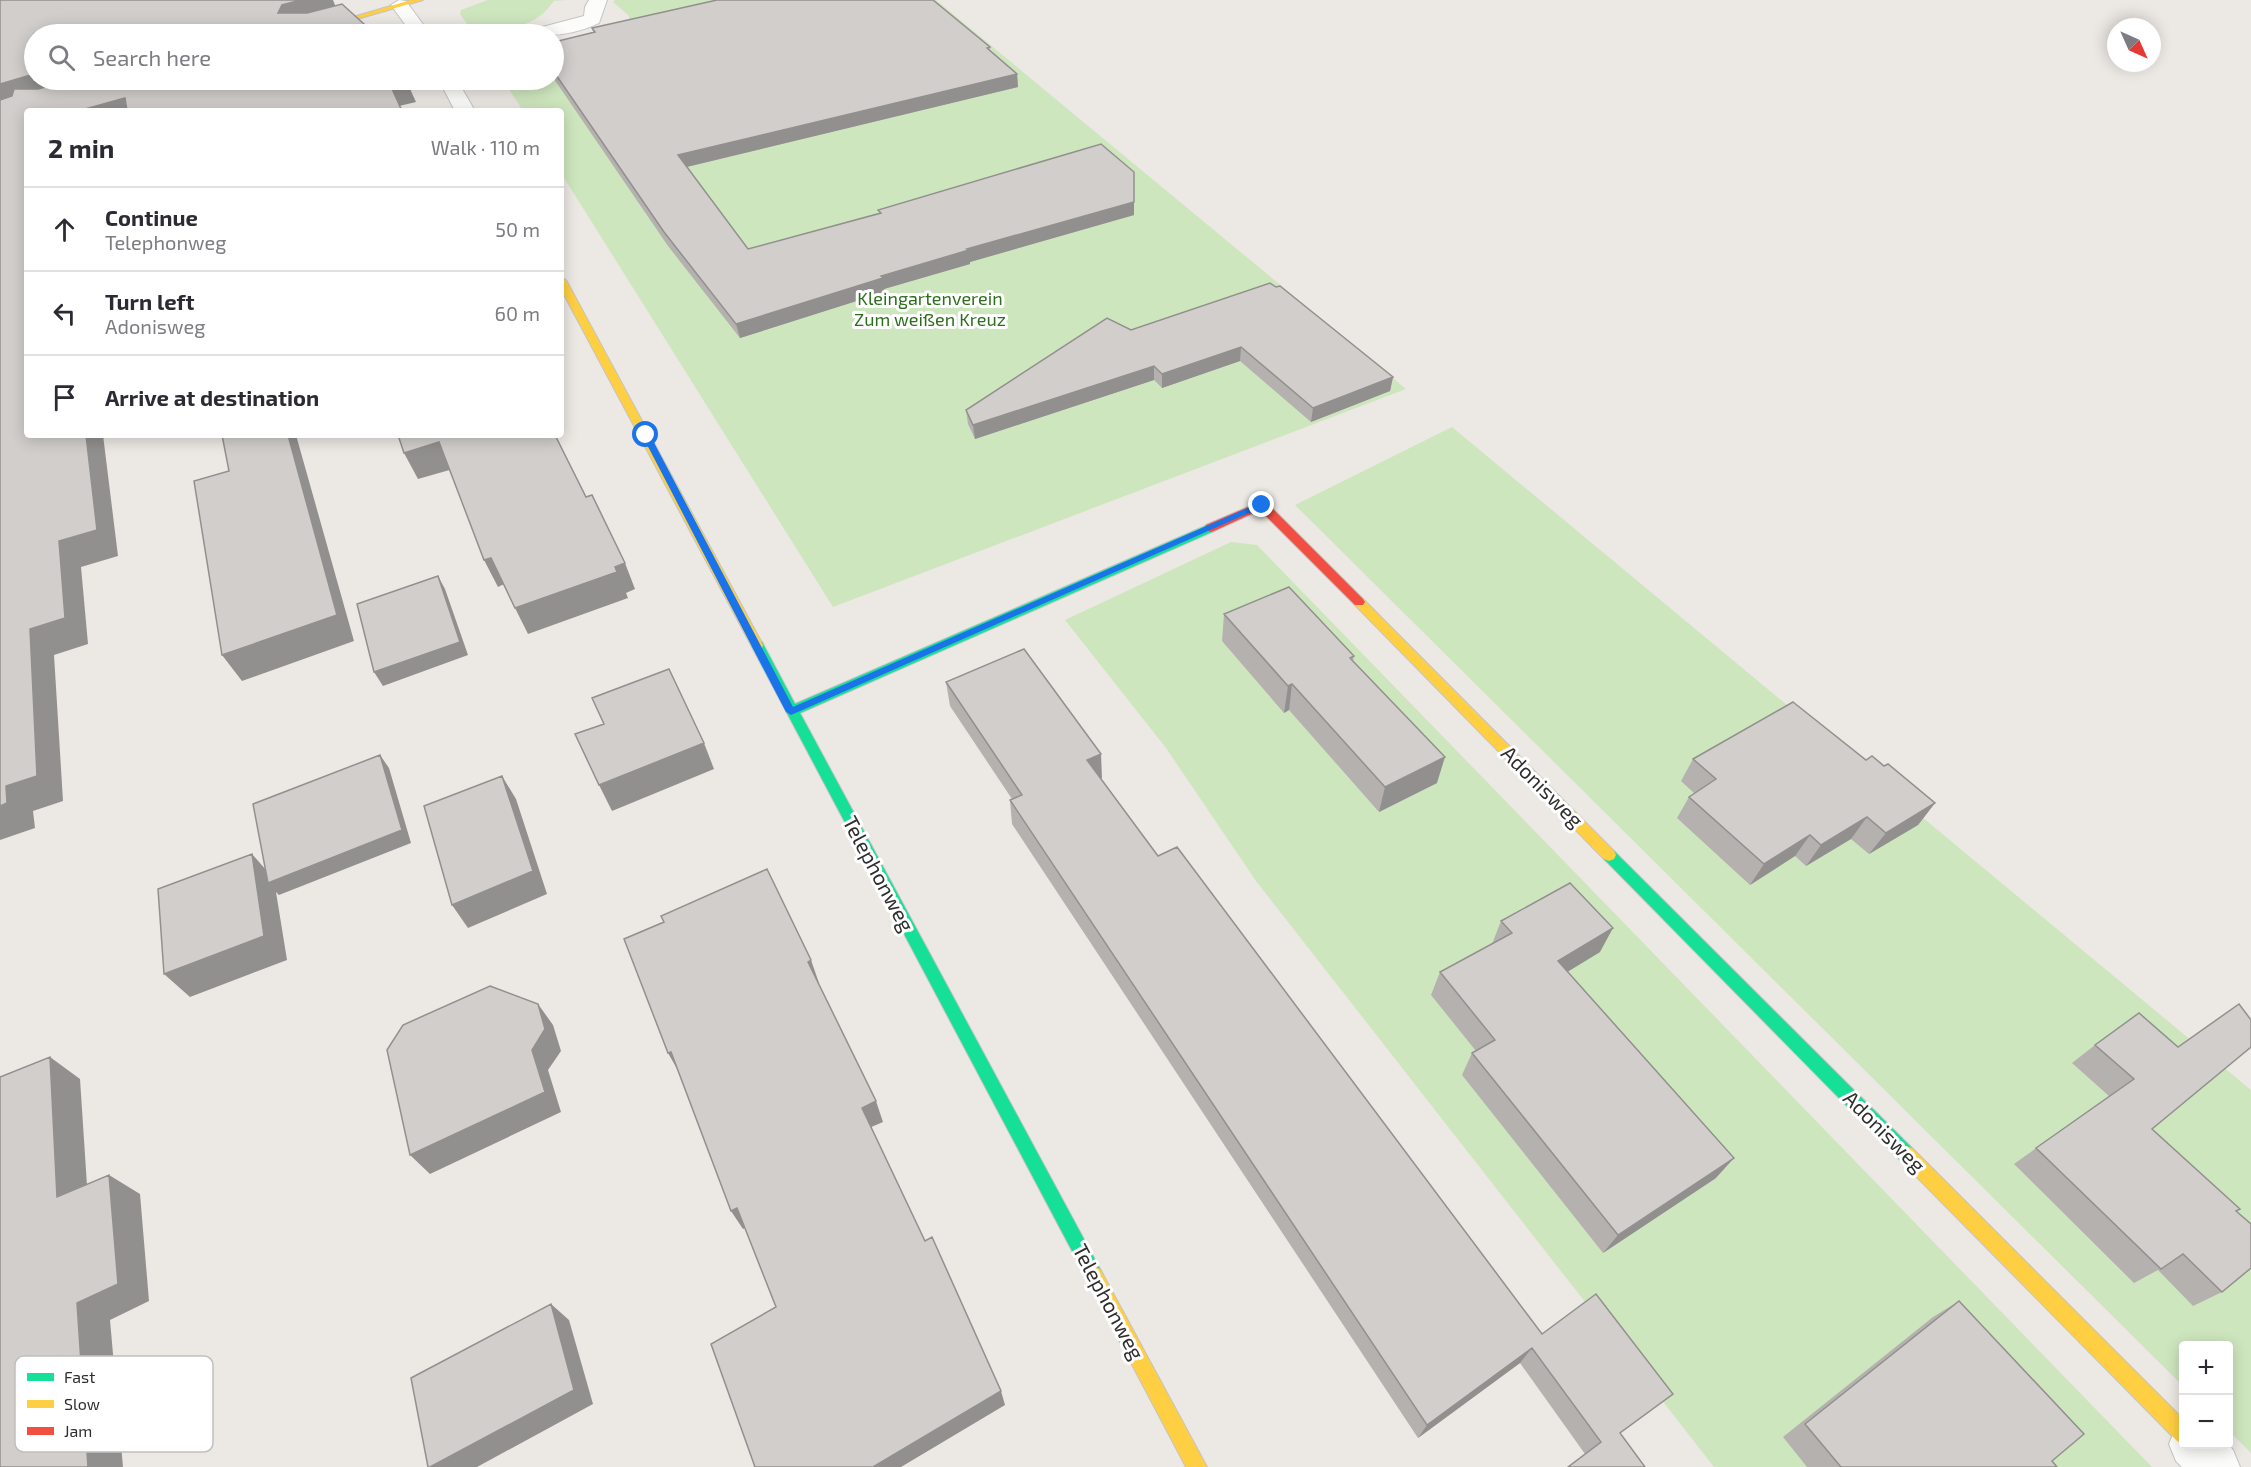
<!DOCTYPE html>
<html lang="en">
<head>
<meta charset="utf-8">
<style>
  body { margin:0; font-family:"Exo 2",sans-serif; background:#f7f7f7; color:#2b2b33 }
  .controls { position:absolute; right:18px; bottom:18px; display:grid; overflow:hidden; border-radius:6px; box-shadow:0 3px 15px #0003 }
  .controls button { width:54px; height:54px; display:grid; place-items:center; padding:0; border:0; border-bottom:2px solid #e1e1e2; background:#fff; color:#2b2b33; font:30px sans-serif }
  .compass { position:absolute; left:2107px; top:18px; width:54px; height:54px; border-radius:50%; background:#fff; box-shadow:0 3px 15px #0003; rotate:135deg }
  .stop { position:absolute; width:18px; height:18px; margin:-14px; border:4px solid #1a73e8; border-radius:50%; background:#fff }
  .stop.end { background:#1a73e8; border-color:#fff; box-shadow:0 2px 6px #0008 }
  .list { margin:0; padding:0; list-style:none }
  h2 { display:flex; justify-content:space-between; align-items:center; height:78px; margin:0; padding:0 24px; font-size:26px }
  h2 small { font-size:20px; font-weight:400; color:#7c7c81 }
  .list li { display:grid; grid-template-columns:39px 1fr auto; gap:18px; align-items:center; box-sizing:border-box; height:84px; padding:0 24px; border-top:2px solid #e1e1e2 }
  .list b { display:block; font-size:22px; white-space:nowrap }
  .list p { margin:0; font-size:20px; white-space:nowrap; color:#7c7c81 }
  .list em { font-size:20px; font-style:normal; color:#7c7c81 }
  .icon { flex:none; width:33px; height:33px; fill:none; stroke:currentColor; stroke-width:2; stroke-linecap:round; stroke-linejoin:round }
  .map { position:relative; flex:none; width:2251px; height:1467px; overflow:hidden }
  .search { position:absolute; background:#fff; box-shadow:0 3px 15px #0003; left:24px; top:24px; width:540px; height:66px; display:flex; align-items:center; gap:15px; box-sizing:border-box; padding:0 21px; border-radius:33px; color:#7c7c81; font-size:22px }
  .panel { position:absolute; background:#fff; box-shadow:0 3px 15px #0003; left:24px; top:108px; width:540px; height:330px; border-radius:6px }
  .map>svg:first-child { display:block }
  .green { fill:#cee6be }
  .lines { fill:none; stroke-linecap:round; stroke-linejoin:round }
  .lane-casing { stroke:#c5c4c5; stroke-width:2 }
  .street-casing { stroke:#c5c4c5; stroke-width:2 }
  .fast-casing { stroke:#c5c4c5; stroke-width:2 }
  .slow-casing { stroke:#c5c4c5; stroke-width:2 }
  .jam-casing { stroke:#c5c4c5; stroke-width:2 }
  .lane { fill:#fcfcfb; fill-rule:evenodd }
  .street { fill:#fcfcfb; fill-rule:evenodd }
  .fast { fill:#16e098; fill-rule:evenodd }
  .slow { fill:#ffcf43; fill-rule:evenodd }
  .jam { fill:#f24e42; fill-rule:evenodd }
  .wall { fill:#b4b1af }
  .shaded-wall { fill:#92908e }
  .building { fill:#d1cecb; stroke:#92908e; stroke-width:1.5 }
  .route { fill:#1a73e8 }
  .labels { text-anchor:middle; stroke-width:6; stroke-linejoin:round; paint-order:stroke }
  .far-park-label { font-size:18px; fill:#2c6e1b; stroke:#fff }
  .street-label { font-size:21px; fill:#2e2e2e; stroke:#fff }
  .key { fill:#fff; stroke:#c0c0c0; stroke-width:1.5 }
  .key-label { font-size:16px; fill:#2e2e2e }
</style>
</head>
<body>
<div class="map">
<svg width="2251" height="1467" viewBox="0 0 2251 1467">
  <rect width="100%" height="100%" fill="#ece8e4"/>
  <path class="green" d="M488 0H566L554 1C549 7 544 14 537 18 525 27 487 35 472 31L460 14 461 10Z
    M615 0H936L1406 389 833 607 561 173V111H523L503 80H554V44L633 26 628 15 613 2Z
    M1452 427 2251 1090V1453L2229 1431 2228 1346H2184L2183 1386 1295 505Z
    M1231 542 1257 545 2152 1467H1714L1256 881 1166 748 1065 620Z"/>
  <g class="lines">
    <g class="lane-casing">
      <path id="lane" d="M589 0H607L599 23C576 34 552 37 528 34L531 30 584 16 585 7Z"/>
    </g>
    <g class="street-casing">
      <path id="street" d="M399 0 406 1 430 34H412L391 5Z
        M439 80H457L475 111H455Z
        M2184 1424V1444H2228L2233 1450 2240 1467H2182L2176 1461 2169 1444 2176 1427Z"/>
    </g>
    <g class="fast-casing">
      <path id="fast" d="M1210 524 1214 525 1216 528 1214 531 800 713 1100 1269 1103 1275 1100 1281 1094 1284 1088 1281 751 645 757 640 762 642 795 704Z
        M1609 849 1614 851 1912 1148 1915 1154 1912 1160 1906 1162 1900 1160 1604 859 1602 855 1604 851Z"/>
    </g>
    <g class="slow-casing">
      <path id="slow" d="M411 0H423L305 34H295Z
        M561 277 566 280 763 645 762 648 757 650 751 645 561 289Z
        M1359 598 1363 599 1614 851 1616 855 1614 859 1609 861 1604 859 1355 605 1353 602Z
        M1906 1146 1912 1148 2184 1420V1444L2177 1441 1900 1160 1897 1154 1900 1148Z
        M1094 1266 1100 1269 1207 1467H1186L1088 1281 1085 1275 1088 1269Z"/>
    </g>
    <g class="jam-casing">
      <path id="jam" d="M1262 501 1266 502 1363 599 1365 602 1363 605H1355L1260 510 1214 531 1210 532 1204 528 1206 525Z"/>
    </g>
    <use href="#lane" class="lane"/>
    <use href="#street" class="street"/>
    <use href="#fast" class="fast"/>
    <use href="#slow" class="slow"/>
    <use href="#jam" class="jam"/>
  </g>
  <path class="wall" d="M592 28 990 47V50L1017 74 1018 87 687 167 748 249 879 213 878 210 1134 215 970 262V264L884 289 885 292 740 338 668 246 554 79V42L593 32Z
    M1270 283 1393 377 1390 391 1311 422 1240 361 1162 388 1154 380 975 439 968 424 966 410 1131 330Z
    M1224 614 1354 656 1353 661 1437 783 1379 812 1289 710 1284 713 1222 641Z
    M946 682 1102 778H1100L1158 856 1542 1334 1673 1394 1585 1454 1520 1363 1418 1438 1012 824 1010 800 1012 799 950 706Z
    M1693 759 1866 760 1935 803 1918 825 1869 854 1851 839 1806 866 1795 856 1750 885 1677 818 1689 797 1694 793 1681 781Z
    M1501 921 1600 952 1567 972 1716 1178 1603 1253 1462 1075 1472 1053 1476 1051 1431 995 1440 972 1492 944Z
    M2139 1013 2152 1129 2236 1211 2222 1292 2193 1306 2158 1270 2134 1283 2014 1164 2109 1096 2072 1063 2095 1045Z
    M1959 1301 2052 1461 2057 1467H1807L1783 1437 1933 1317Z"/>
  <path class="shaded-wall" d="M301 0H333L339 15 278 13 282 5Z
    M34 74V80H115L0 112V84Z
    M1017 74 1018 87 682 168 678 155Z
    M400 80H406L416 102 399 106 389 82Z
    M125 98 133 111H78Z
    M1134 202V215L970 262V264L884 289 885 292 740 338 736 324 881 276 967 249Z
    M1241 347 1240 361 1162 388V374Z
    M1154 366V380L975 439 973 425Z
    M1393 377 1390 391 1311 422 1313 408Z
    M86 435H103L118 556 81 567 88 644 54 655 63 801 33 811 35 828 0 840V806L6 786 30 629 59 541Z
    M288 435H296L354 641 242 681 222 655Z
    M439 442 453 469 418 479 404 453Z
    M491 558 504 584 498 587 484 560Z
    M625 563 635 589 626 593 628 598 528 634 515 608Z
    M438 576 445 589 468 655 383 686 374 672Z
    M1292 684 1289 710 1284 713 1288 686Z
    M704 743 714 769 612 811 599 785Z
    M1101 754 1102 778 1087 784V760Z
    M380 755 389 768 411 843 279 895 276 892 287 960 190 997 164 974 252 854 274 879Z
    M1445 757 1437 783 1379 812 1385 787Z
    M502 776 516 799 547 894 468 928 452 905Z
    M1935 803 1918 825 1869 854 1886 833Z
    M1867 817 1851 839 1806 866 1821 845Z
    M1810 835 1795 856 1750 885 1764 864Z
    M1613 928 1600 952 1546 985 1558 961Z
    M811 960 819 983 816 984 808 962Z
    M538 1004 553 1025 561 1051 548 1070 561 1112 430 1174 410 1155 532 1050Z
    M671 1052 680 1074 668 1053Z
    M50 1057 80 1079 89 1216 57 1197Z
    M876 1101 883 1122 869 1128 862 1108Z
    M1734 1158 1716 1178 1603 1253 1618 1235Z
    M109 1175 140 1194 149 1301 110 1320 123 1467H88L77 1303Z
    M737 1208 749 1226 743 1229 731 1211Z
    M551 1304 569 1320 593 1404 477 1467H430Z
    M1532 1348 1520 1363 1418 1438 1427 1425Z
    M1001 1391 1005 1405 901 1467H873Z"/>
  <path class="building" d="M0 0H301L282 5 278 13H307L342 4 375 34 385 32 386 34H34V74L0 84Z
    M717 0H933L990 47 987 48 1017 74 678 155 748 249 881 213 878 210 1101 144 1134 172V202L967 249 969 250 881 276 883 278 736 324 664 232 554 72V42L595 32 592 28Z
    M73 80H400L389 82 402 111H127L125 98 78 111H27V435H86L97 530 59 541 65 618 30 629 37 776 6 786 7 803 0 806V100L12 96 14 89H38Z
    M1270 283 1276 287 1280 286 1393 377 1313 408 1241 347 1162 374 1154 366 973 425 966 410 1107 318 1131 330Z
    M222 435H288L337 615 222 655 194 481 229 471Z
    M398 435H555L586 497 592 495 625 563 615 567 617 572 515 608 491 558 484 560 439 442 404 453Z
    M438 576 460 642 374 672 357 604Z
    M1289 587 1354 656 1350 658 1445 757 1385 787 1292 684 1288 686 1224 614Z
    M1024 649 1101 754 1087 760 1158 856 1177 847 1542 1334 1596 1294 1673 1394 1620 1433 1645 1467H1568L1601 1442 1532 1348 1427 1425 1010 800 1022 795 946 682Z
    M669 669 704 743 599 785 575 734 604 724 592 698Z
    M1793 702 1866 760 1872 756 1884 766 1888 764 1935 803 1886 833 1867 817 1821 845 1810 835 1764 864 1689 797 1716 779 1693 759Z
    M380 755 402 830 268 883 253 804Z
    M502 776 533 871 452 905 424 806Z
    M252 854 264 936 164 974 158 889Z
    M767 869 811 960 808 962 876 1101 862 1108 925 1241 932 1237 1001 1391 873 1467H755L711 1344 776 1307 737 1208 731 1211 671 1052 668 1053 624 939 664 922 661 916Z
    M1570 883 1613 928 1558 961 1734 1158 1618 1235 1472 1053 1495 1040 1440 972 1512 933 1501 921Z
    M490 986 538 1004 545 1029 532 1050 545 1092 410 1155 387 1050 403 1025Z
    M2239 1004 2251 1020V1047L2152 1129 2240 1209 2236 1211 2251 1224V1268L2222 1292 2183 1254 2161 1269 2036 1148 2134 1079 2095 1045 2139 1013 2178 1047Z
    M50 1057 57 1197 109 1175 118 1284 77 1303 88 1467H0V1077Z
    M1959 1301 2084 1434 2052 1461 2057 1467H1841L1805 1424Z
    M551 1304 574 1390 430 1467H428L411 1378Z"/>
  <path class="route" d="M646 433 650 435 793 707 1259 503 1267 505 791 715 786 712 642 435Z"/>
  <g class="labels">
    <g class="far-park-label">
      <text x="930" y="305">Kleingartenverein<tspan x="930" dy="21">Zum weißen Kreuz</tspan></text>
    </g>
    <g class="street-label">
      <text transform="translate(1542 787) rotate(45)" y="7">Adonisweg</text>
      <text transform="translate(878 874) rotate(62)" y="7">Telephonweg</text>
      <text transform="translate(1884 1132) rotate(45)" y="7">Adonisweg</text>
      <text transform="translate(1108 1302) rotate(62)" y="7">Telephonweg</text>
    </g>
  </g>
  <rect x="15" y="1356" width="198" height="96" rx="9" class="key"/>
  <rect x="27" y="1373" width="27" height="8" fill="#16e098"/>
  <rect x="27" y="1400" width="27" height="8" fill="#ffcf43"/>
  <rect x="27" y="1427" width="27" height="8" fill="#f24e42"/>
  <g class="key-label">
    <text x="64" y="1383">Fast</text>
    <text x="64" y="1410">Slow</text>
    <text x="64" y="1437">Jam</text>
  </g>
</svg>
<div class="controls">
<button>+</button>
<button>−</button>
</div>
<svg class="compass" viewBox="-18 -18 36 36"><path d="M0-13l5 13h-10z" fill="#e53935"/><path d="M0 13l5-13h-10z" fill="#7c7c81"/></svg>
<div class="stop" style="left:646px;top:435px"></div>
<div class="stop end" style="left:1262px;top:505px"></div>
<div class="search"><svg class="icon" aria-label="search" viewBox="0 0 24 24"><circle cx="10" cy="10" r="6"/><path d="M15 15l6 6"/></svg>Search here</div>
<section class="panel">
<h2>2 min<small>Walk · 110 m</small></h2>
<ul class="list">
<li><svg class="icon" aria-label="ahead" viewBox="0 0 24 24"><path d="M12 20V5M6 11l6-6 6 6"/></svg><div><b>Continue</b><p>Telephonweg</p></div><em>50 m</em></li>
<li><svg class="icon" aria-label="left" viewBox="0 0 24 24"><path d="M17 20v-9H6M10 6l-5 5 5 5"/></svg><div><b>Turn left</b><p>Adonisweg</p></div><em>60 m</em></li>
<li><svg class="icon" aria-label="arrive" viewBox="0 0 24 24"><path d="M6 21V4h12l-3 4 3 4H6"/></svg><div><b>Arrive at destination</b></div></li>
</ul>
</section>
</div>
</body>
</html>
